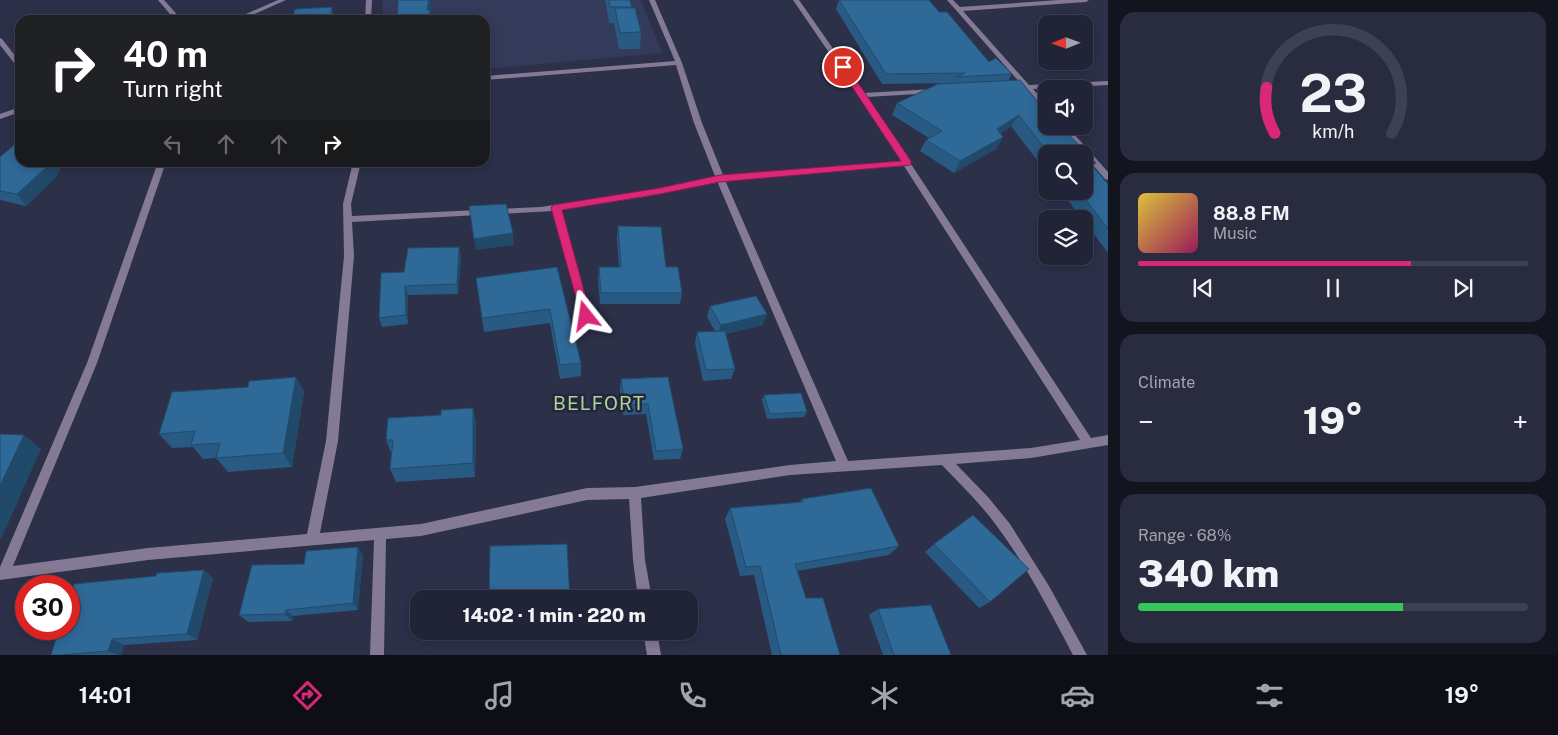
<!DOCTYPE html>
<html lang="en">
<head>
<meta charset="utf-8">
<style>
  body { margin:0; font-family:"Public Sans",sans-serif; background:#292c3f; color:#f1f3f6; height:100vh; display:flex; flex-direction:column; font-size:19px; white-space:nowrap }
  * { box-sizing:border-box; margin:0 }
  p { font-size:16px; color:#a2a4ad }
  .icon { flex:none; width:28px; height:28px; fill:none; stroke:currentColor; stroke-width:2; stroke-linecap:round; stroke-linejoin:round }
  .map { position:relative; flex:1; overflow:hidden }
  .details { display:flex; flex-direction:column; gap:12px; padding:12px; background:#12141e; width:450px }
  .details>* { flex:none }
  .banner { position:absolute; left:15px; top:15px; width:475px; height:152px; border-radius:15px; box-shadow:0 2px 12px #0003,0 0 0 1px #3e4152; background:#202124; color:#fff; overflow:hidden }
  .needle { width:32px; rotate:269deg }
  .tools { position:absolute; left:1038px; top:15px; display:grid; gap:10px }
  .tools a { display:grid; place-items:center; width:55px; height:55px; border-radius:10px; background:#212437; box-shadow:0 2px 12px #0003,0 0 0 1px #3e4152; font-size:25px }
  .speed { position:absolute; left:15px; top:575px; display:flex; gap:10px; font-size:25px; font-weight:700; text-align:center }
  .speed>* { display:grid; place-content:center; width:65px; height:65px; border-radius:50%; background:#212437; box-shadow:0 2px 12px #0003,0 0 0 1px #3e4152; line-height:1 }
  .speed .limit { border:8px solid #d22; background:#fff; color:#111 }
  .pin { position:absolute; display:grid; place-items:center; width:42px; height:42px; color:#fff; margin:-21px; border:2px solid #fff; border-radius:50%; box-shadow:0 1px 5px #0007 }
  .me { position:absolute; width:55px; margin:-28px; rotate:345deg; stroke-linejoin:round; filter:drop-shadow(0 0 4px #0008) }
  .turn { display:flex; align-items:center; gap:18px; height:105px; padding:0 25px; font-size:22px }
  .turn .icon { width:65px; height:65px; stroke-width:2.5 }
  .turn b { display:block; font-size:35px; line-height:42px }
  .lanes { display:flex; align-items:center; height:48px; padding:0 25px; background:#0003; justify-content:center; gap:25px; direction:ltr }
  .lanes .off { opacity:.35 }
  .big { font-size:38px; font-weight:800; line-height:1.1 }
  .details .widget { flex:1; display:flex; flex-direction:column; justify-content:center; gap:8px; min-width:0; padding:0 18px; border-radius:15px; background:#292c3f }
  .details .dial { align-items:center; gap:0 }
  .dial svg { height:130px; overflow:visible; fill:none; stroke:#3e4152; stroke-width:7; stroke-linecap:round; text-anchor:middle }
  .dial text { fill:#f1f3f6; stroke:none }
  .song { display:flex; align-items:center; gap:15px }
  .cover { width:60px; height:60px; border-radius:8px; background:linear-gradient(135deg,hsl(50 70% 55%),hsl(330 70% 35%)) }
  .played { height:5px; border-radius:2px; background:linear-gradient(90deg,#db2777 70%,#3e4152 70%) }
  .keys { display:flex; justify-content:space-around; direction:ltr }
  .heat { display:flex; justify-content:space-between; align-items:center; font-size:28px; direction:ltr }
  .charge { height:8px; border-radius:4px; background:linear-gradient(90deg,#34c759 68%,#3e4152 0) }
  .trip { position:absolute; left:410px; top:590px; width:288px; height:50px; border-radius:15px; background:#212437; box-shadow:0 2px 12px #0003,0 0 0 1px #3e4152; font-weight:800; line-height:50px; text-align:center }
  .tabs { display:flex; height:80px; justify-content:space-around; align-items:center; background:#0d0e16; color:#a2a4ad }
  .tabs .icon { width:35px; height:35px }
  .tabs .selected { color:#db2777 }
  .tabs b { font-size:22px; color:#f1f3f6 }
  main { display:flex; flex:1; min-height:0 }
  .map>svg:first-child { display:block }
  .built { fill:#343a59 }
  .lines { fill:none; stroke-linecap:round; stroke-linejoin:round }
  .street { fill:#857a95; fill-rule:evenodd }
  .wall { fill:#285a83 }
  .shaded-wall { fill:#214a6a }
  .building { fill:#2f6998; stroke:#214a6a }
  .route { fill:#db2777; stroke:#8e194d }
  .labels { text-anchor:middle; stroke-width:5; stroke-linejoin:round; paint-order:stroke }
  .neighbourhood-label { font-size:19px; letter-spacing:1px; fill:#b1d591; stroke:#22263e }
</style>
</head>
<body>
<main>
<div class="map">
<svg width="1108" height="655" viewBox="0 0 1108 655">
  <rect width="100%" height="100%" fill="#2c3049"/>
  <!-- built -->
  <polygon class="built" points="383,0 641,0 662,53 485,69 485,20 382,20"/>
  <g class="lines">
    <!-- street -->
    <g class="street">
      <polygon points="158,0 164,0 182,20 175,20"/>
      <polygon points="278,0 286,0 241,20 232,20"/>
      <polygon points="366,0 372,0 371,20 365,20"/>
      <path d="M649 0H655L682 63 702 123 723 175 901 161 858 95 793 0H799L864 93 934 89 938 91 934 93 867 97 1091 438 1108 435V445L1031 458 956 464 988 497 1010 524 1049 586 1087 655H1073C1050 611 1026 565 996 525 980 503 960 484 942 465L790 475 641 498 645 560 652 599H638L633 560 629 499 587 500 421 536 386 539 384 655H370L374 540 148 560 0 580V567L87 363 158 162H166L97 363 13 566 148 548 307 534 326 441 344 256 343 204 353 162H361L351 204 352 216 541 207 650 190 715 176 694 123 676 65 485 80V76L675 61ZM904 166 1080 440 1031 448 848 461 725 180ZM717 181 836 461 790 465 635 487 587 488 421 524 320 533 338 441 354 256 352 222 553 211 581 316 583 319H589L591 316 561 210 650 196Z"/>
      <polygon points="947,0 953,0 960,7 1059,0 1089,0 1086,2 963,11 1029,85 1108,81 1108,85 1033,89 1046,104 1046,110 1043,110 1026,90 1010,90 1010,86 1022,85"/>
      <polygon points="0,38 2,39 20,62 20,69 18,68 0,45"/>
      <polygon points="20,107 20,112 0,119 0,114"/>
      <polygon points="1059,126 1067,126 1108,172 1108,180 1105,179"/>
      <polygon points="643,631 657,631 661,655 647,655"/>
    </g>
  </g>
  <!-- wall -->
  <g class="wall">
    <polygon points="605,0 630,0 631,8 641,32 640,49 619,49 614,23 609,23"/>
    <polygon points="839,0 929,0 939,12 947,12 989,62 996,58 1012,74 1008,81 1020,80 1046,112 1046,126 1058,126 1061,129 1063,129 1096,163 1093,166 1108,184 1108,253 1084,221 1084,219 1082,219 1061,191 1084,191 1084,154 1046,154 1046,172 1011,126 1000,134 1003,137 996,149 954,173 920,151 926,140 929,138 892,115 897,103 938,84 953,83 882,84 836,9"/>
    <polygon points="0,157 57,176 26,206 0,200"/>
    <polygon points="618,226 666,267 682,293 680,304 600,304 598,279 599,267 619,267 617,238"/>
    <polygon points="459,247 461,257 458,294 408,295 408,324 382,327 379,318 404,272"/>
    <polygon points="557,267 581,363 581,376 560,379 550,323 484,332 476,278"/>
    <polygon points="710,306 763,325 726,334 735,369 731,379 703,381 695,343 697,332 715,331 707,317"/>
    <polygon points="296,377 304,392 292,467 228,472 216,458 203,459 193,447 172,448 159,434 248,387"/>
    <polygon points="668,377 683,449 680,459 654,460 646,414 623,415 620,390 621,379"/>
    <polygon points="764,395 807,412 804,417 767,419 762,400"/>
    <polygon points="473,408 476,423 475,477 396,482 390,469 391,453 386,440 441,415"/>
    <polygon points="802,499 899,546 889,555 797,571 806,598 840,655 772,655 754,575 740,576 725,519 730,508 800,502"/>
    <polygon points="934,544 990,602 979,608 925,552"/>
    <polygon points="363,555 358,610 293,616 292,621 248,622 239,615 304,564"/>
    <polygon points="156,576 213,578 197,640 124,645 121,655 51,655"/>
    <polygon points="878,609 951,655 883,655 869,615"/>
  </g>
  <!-- shaded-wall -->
  <g class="shaded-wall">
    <polygon points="429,0 431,0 432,6 431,16 431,20 429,20 427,10"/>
    <polygon points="332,7 335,18 334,20 330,20"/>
    <polygon points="1019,115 1011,126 990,141 997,129"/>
    <polygon points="1003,137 996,149 954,173 960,161"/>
    <polygon points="50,162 64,162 57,176 26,206 17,194"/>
    <polygon points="513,233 514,245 476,250 474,239"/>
    <polygon points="459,247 461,257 458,294 457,284"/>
    <polygon points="405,286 408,295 408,324 406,315"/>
    <polygon points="767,314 763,325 717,336 721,325"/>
    <polygon points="296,377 304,392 292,467 283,453"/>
    <polygon points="473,408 476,423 475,477 473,463"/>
    <polygon points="24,435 41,449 1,539 0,539 0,486"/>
    <polygon points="358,547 363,555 358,610 353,603"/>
    <polygon points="204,570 213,578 197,640 187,634"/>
    <polygon points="286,610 293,616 292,621 285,614"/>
    <polygon points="112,639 124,645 121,655 118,655 108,651"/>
  </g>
  <!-- building -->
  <g class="building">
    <polygon points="398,0 429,0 427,10 430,10 429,20 397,20"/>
    <polygon points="609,0 630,0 632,7 610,7"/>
    <polygon points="839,0 929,0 939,12 947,12 989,62 996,58 1012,74 956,77 965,73 886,74"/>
    <polygon points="332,7 330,20 292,20 295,9"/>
    <polygon points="615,8 635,8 641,32 620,33"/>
    <polygon points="1020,80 1046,112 1046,126 1058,126 1061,129 1063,129 1096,163 1090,163 1108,184 1108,229 1079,191 1084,191 1084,154 1049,154 1019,115 997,129 1003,137 960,161 926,140 942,131 897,103 938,84"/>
    <polygon points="20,140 20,162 50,162 49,165 17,194 0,191 0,157"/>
    <polygon points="506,204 513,233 474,239 469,206"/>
    <polygon points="618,226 661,227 666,267 678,267 682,293 601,293 599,267 621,267"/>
    <polygon points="459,247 457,284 405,286 406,315 379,318 381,273 404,272 408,248"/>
    <polygon points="557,267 581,363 560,365 550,309 482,318 476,278"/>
    <polygon points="756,296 767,314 721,325 710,306"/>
    <polygon points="725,331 735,369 706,370 697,332"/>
    <polygon points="296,377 283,453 216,458 220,443 191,445 195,431 159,434 172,392 248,387 249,381"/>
    <polygon points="668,377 683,449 656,451 648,404 625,405 621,379"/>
    <polygon points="801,393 807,412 770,414 764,395"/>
    <polygon points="473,408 473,463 390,469 393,440 386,440 388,418 441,415 441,410"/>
    <polygon points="0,434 24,435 0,486"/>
    <polygon points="871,488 899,546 795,564 806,598 823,598 840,655 781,655 760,566 746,567 730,508 803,502 802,499"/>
    <polygon points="973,515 1029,569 990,602 934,544"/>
    <polygon points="567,544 570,599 489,599 490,546"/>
    <polygon points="358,547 353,603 286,610 285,614 239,615 252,565 304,564 306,551"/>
    <polygon points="204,570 187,634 112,639 108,651 61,655 51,655 59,629 69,629 69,601 74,584 156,576 157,573"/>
    <polygon points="931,605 951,655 894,655 878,609"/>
  </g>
  <!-- route -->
  <polygon class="route" points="843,64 846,65 911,161 911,165 720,182 660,194 562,210 591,316 586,320 582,319 551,208 553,205 660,188 720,175 901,161 839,67"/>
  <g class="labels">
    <!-- neighbourhood labels -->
    <g class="neighbourhood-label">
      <text x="599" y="410">BELFORT</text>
    </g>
  </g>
</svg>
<div class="tools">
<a><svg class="needle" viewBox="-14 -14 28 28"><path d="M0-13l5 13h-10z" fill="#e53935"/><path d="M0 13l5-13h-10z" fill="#a2a4ad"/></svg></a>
<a><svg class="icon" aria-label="sound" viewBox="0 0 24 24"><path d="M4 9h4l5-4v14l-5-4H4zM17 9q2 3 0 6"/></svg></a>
<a><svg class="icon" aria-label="search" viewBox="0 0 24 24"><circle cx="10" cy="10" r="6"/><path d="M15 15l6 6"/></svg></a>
<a><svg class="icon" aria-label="layers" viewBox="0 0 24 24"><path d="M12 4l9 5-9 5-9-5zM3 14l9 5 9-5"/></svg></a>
</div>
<div class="speed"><div class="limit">30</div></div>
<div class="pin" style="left:843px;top:67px;background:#d93025"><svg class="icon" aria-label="arrive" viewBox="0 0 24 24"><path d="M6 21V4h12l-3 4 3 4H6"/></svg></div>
<svg class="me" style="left:586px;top:316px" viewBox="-20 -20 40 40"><path d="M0-17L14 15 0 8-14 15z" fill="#db2777" stroke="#fff" stroke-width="4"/></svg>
<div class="trip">14:02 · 1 min · 220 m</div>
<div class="banner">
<div class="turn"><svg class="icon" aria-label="right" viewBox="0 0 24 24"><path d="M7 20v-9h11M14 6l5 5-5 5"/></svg><div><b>40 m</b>Turn right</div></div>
<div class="lanes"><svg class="icon off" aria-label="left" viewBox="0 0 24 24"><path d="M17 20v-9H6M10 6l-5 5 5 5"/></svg><svg class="icon off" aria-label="ahead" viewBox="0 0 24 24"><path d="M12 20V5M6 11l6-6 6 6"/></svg><svg class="icon off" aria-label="ahead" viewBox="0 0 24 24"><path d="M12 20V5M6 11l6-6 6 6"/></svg><svg class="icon" aria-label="right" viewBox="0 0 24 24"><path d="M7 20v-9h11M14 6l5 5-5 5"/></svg></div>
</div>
</div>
<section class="details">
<div class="widget dial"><svg viewBox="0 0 100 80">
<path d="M14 69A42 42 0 1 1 86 69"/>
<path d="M14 69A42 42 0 0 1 9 41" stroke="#db2777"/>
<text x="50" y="56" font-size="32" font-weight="700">23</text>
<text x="50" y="72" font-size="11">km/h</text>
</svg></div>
<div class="widget">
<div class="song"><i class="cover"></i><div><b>88.8 FM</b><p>Music</p></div></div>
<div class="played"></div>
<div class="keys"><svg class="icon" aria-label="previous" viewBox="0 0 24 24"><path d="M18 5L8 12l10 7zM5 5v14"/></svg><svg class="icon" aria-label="pause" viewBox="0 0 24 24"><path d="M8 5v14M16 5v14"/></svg><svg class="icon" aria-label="next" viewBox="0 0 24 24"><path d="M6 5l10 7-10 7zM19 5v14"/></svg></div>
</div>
<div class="widget"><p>Climate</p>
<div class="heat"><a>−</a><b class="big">19°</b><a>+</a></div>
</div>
<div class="widget"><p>Range · 68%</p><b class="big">340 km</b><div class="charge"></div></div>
</section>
</main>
<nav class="tabs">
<b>14:01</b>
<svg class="icon selected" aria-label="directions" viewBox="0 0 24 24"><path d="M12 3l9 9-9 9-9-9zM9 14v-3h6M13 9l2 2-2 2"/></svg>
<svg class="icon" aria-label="music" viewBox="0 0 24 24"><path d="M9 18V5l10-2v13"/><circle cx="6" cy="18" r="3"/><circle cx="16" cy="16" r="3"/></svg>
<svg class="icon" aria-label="phone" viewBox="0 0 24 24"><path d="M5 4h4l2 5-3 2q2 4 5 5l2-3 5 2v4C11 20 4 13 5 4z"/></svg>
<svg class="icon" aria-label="climate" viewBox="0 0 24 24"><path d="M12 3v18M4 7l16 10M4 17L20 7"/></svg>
<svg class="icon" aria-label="car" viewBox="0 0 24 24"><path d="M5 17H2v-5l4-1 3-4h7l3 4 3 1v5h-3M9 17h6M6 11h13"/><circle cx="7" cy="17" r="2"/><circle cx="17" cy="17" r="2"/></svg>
<svg class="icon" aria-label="filters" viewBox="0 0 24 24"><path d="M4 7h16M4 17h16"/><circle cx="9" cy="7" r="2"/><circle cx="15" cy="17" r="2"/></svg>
<b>19°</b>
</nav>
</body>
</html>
